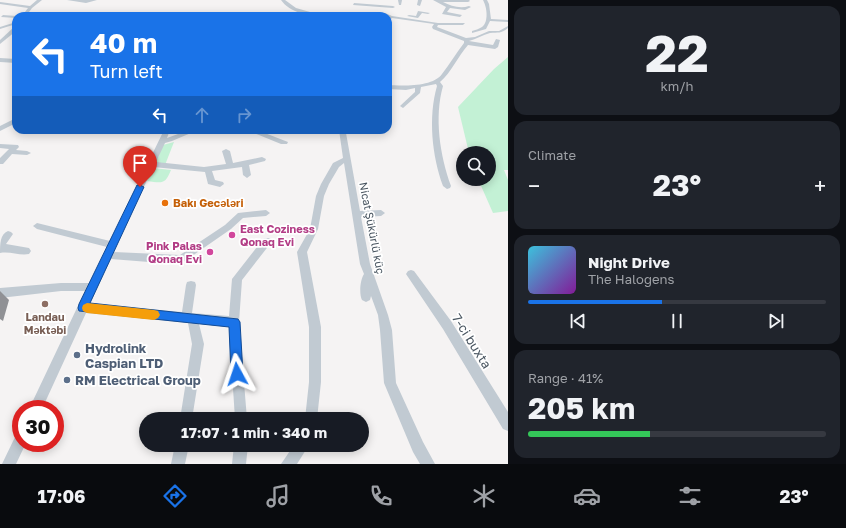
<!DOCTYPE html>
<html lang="en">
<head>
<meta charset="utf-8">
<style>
  body { margin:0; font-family:"Golos Text",sans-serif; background:#20242c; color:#f1f3f6; height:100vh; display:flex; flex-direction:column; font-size:15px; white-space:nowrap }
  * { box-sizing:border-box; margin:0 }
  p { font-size:13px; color:#9ea1a6 }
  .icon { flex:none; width:22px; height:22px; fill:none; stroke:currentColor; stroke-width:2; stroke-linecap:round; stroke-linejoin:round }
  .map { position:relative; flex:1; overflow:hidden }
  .sheet { display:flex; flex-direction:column; gap:6px; padding:6px; background:#0d0f14; width:338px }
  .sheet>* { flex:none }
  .hud { position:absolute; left:12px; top:12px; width:380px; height:122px; border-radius:12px; box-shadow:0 2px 10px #0003; background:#1a73e8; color:#fff; overflow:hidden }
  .fabs { position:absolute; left:456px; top:146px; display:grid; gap:8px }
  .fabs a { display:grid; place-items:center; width:40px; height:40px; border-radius:50%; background:#171b24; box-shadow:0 2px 10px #0003; font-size:20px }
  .speed { position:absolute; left:12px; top:400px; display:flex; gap:8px; font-size:20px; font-weight:700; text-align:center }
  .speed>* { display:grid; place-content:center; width:52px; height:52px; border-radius:50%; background:#171b24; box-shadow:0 2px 10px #0003; line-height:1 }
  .speed .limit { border:6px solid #d22; background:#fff; color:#111 }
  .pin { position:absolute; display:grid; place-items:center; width:34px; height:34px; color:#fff; margin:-41px -17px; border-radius:50% 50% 50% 0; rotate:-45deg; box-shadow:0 0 4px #0007 }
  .pin .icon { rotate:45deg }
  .me { position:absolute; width:44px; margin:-22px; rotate:355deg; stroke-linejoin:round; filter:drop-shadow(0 0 3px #0008) }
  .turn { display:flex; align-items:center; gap:14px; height:84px; padding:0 12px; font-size:18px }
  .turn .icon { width:52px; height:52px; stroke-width:2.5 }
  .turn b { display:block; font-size:28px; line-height:34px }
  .lanes { display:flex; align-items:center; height:38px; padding:0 12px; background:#0003; justify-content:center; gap:20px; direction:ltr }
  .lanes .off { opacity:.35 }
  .big { font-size:30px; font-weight:700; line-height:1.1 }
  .sheet .card { flex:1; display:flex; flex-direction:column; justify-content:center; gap:6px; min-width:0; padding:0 14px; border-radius:12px; background:#20242c }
  .sheet .dial { align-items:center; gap:0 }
  .dial b { font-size:52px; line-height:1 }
  .song { display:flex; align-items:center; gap:12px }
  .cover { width:48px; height:48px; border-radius:6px; background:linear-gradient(135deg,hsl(190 70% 55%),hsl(290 70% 35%)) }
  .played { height:4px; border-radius:2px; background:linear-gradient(90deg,#1a73e8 45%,#363941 45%) }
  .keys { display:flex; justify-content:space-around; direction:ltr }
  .heat { display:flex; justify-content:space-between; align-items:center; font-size:22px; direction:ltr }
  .charge { height:6px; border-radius:3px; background:linear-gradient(90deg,#34c759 41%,#363941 0) }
  .trip { position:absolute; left:139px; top:412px; width:230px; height:40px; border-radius:20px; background:#171b24; box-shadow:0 2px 10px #0003; font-weight:700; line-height:40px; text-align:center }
  .dock { display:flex; height:64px; justify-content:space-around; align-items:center; background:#090b0e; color:#9ea1a6 }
  .dock .icon { width:28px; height:28px }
  .dock .current { color:#1a73e8 }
  .dock b { font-size:18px; color:#f1f3f6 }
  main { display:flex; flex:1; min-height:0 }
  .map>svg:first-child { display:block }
  .green { fill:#c3f1d5 }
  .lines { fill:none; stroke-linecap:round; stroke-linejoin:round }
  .minor { fill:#c1cad2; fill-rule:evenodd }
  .shaded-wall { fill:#909195 }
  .route { fill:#1a73e8; stroke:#114b97 }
  .slow { fill:#f59e0b }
  .food-dot { fill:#e8710a; stroke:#fff; stroke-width:1.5 }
  .hotel-dot { fill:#d1479c; stroke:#fff; stroke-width:1.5 }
  .education-dot { fill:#8d6e63; stroke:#fff; stroke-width:1.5 }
  .service-dot { fill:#5c6f8a; stroke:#fff; stroke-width:1.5 }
  .labels { text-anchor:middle; stroke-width:3.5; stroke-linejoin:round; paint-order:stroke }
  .food-label { font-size:11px; font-weight:bold; fill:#c56008; stroke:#fff; text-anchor:start }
  .street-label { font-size:11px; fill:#4a5661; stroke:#fff }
  .hotel-label { font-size:11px; font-weight:bold; fill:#b23c85; stroke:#fff; text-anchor:start }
  .education-label { font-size:11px; font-weight:bold; fill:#785e54; stroke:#fff }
  .near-street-label { font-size:13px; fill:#4a5661; stroke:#fff }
  .near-service-label { font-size:13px; font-weight:bold; fill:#4e5e75; stroke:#fff; text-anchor:start }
</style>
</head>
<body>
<main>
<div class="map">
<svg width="508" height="464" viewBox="0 0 508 464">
  <rect width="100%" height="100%" fill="#f5f3f3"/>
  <!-- green -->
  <g class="green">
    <polygon points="508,57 508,170 504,170 508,180 508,211 493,213 478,179 489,179 489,153 469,153 458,107 494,69"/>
    <polygon points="174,142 165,165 155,164 163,145"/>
    <path d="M153 168 171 170C165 185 162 183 147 181Z"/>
  </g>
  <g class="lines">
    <!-- minor -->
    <g class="minor">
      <polygon points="37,0 42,0 32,8 26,16 22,16 28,8 0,4 0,2 30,6"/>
      <polygon points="67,0 97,0 86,3"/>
      <path d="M281 0H285L296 8 324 16C309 16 290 13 281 0Z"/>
      <polygon points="398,0 402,0 401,5 399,5"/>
      <polygon points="418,0 422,0 420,6 417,5"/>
      <path d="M433 0H469L470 1 468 2H443C451 6 460 9 469 6L471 7 465 10 450 8 447 12 462 15 460 17 442 14 446 7Z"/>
      <path d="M483 0H487L489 4 491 19 508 20V22L490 21 486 29 472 33V31C475 30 479 29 482 27 489 22 487 7 483 0Z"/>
      <polygon points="354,3 393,6 395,7 393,8 353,5"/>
      <polygon points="418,11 430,13 428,14 422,13 418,18 407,16 409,15 416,16"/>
      <path d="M385 13 392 16 438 23H465L463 25H438L437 27 466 38 475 37 489 31H499L508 26V28C500 34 499 32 490 33 483 35 476 39 469 41L493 45 496 39 500 40 498 47 495 49 468 45C458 56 451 73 440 82L443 86C434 117 440 156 451 186L450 188 447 189 443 186C432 156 428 117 437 86L436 84 421 87 420 93 403 108 400 106 415 92V88L406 90 388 89V85C403 86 433 87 442 74 450 64 456 53 464 43V41L433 29 432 27 434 24 392 18 388 22V16L384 15H334L336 14Z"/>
      <polygon points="3,15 16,16 17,16 16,16 16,18 1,17"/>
      <polygon points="16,22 16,24 0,29 0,27"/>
      <polygon points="14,27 16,27 16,31 0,44 0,40"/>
      <polygon points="0,58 16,59 16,63 0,62"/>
      <polygon points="16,118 16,123 0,131 0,126"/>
      <polygon points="164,130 170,130 167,138 189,130 198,130 172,141 165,143 156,162 204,167 226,164 222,151 226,149 230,151 233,163 262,157 266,159 265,161 249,165 251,175 247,178 243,175 242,167 212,171 215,180 223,182 224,184 220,187 208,184 205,172 153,167 114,252 180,255 225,225 238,213 266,210 270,213 266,216 243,218 231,229 182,263 174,264 111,259 90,304 182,312 186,285 187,282 191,281 195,282 196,285 192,313 229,316 232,279 264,238 270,238 272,241 270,244 242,280 239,322 247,419 235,419 229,327 199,324 204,344 192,419 180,419 192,344 188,323 86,313 42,409 29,409 85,291 61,291 0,298 0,288 61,283 90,283 107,247 37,229 33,226 37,223 110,241"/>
      <polygon points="247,130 257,130 288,142 287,144 281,144"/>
      <path d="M339 130H358L357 131 346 133 360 211 381 210 385 213 381 216 361 217 370 264 388 315 392 330 396 383 423 442 435 464H420L413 452 384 383 380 330 378 315 371 296 370 300 366 302 362 300C359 294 360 280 364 274L360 264 344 163 339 167 329 184 324 196 318 229 307 252 321 327V382L317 419H305L309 382V327L297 252 310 229 316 196 321 184 333 163 343 158Z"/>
      <polygon points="366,130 374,130 374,131 371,133"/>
      <polygon points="0,144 18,145 19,147 16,150 27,151 31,153 27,155 12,154 3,164 0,164 0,158 9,149 0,148"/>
      <path d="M8 231 11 232 13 234 6 244 29 248 31 251 29 254C20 256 10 251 0 253 0 244 0 234 8 231Z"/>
      <polygon points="411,270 414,271 451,321 508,412 508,431 503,429 443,329 408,277 406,274 408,271"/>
      <polygon points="21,433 21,443 26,443 16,464 2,464 16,435"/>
      <polygon points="175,445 189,445 185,464 171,464"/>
      <polygon points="234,445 248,445 246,464 232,464"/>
      <polygon points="294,445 309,445 297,464 281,464"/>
    </g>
  </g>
  <!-- shaded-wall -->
  <polygon class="shaded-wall" points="0,291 9,300 3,321 0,319"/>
  <!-- route -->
  <polygon class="route" points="137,185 140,185 144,187 90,303 238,319 240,322 243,374 242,379 237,380 233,379 231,374 229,327 79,311 78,308 79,304"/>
  <!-- slow -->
  <polygon class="slow" points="87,303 154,310 158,311 160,315 158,318 154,320 87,313 83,311 82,308 83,305"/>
  <!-- markers -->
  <circle class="food-dot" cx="165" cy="203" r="4"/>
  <g class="hotel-dot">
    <circle cx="232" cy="235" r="4"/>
    <circle cx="210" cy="252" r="4"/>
  </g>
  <circle class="education-dot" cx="45" cy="304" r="4"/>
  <g class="service-dot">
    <circle cx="77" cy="355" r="4"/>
    <circle cx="67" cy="380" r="4"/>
  </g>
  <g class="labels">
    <!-- food labels -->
    <g class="food-label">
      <text x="173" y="207">Bakı Gecələri</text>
    </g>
    <!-- street labels -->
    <g class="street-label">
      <text transform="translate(372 228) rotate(79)" y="4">Nicat Şükürlü küç</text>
    </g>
    <!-- hotel labels -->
    <g class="hotel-label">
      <text x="240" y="233">East Coziness<tspan x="240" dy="13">Qonaq Evi</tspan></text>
      <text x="202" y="250" text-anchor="end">Pink Palas<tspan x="202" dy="13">Qonaq Evi</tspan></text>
    </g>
    <!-- education labels -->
    <g class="education-label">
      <text x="45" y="321">Landau<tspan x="45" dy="13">Məktəbi</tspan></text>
    </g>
    <!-- near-street labels -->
    <g class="near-street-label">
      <text transform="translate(472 341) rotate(58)" y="5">7-ci buxta</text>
    </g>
    <!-- near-service labels -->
    <g class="near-service-label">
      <text x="85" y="353">Hydrolink<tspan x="85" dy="15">Caspian LTD</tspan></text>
      <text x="75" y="385">RM Electrical Group</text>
    </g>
  </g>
</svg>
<div class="fabs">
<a><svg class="icon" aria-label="search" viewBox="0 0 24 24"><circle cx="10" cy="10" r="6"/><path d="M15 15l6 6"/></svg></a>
</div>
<div class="speed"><div class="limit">30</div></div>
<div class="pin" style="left:140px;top:187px;background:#d93025"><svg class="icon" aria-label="arrive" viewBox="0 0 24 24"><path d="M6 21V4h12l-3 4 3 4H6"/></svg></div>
<svg class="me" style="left:237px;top:374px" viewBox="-20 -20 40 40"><path d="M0-17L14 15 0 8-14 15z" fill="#1a73e8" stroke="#fff" stroke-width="4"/></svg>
<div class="trip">17:07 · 1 min · 340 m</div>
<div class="hud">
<div class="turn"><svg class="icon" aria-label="left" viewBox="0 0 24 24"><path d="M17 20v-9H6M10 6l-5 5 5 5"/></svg><div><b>40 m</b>Turn left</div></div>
<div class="lanes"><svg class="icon" aria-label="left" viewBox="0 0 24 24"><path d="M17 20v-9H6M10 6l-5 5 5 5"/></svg><svg class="icon off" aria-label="ahead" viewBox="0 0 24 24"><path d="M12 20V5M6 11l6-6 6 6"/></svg><svg class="icon off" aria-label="right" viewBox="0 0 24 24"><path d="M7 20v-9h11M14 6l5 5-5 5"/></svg></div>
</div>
</div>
<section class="sheet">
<div class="card dial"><b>22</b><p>km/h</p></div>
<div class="card"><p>Climate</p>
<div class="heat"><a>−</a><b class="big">23°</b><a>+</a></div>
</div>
<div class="card">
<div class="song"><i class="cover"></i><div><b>Night Drive</b><p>The Halogens</p></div></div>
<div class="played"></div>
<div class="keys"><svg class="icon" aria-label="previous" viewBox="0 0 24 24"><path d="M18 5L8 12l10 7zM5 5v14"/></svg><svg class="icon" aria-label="pause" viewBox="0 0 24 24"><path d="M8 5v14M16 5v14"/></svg><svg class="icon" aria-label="next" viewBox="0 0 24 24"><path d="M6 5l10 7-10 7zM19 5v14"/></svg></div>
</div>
<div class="card"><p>Range · 41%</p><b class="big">205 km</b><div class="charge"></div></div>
</section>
</main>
<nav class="dock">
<b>17:06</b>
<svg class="icon current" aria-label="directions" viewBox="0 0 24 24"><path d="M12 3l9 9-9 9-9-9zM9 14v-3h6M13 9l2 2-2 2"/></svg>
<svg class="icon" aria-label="music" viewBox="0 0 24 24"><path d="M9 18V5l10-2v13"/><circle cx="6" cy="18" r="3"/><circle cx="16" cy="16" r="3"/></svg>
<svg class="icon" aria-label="phone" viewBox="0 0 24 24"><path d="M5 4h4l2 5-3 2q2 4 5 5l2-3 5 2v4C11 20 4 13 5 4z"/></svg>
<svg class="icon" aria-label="climate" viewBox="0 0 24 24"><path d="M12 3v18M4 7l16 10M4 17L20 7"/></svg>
<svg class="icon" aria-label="car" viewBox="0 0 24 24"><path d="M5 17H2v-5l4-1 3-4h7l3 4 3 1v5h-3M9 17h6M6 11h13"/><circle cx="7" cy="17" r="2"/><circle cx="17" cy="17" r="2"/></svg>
<svg class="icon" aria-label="filters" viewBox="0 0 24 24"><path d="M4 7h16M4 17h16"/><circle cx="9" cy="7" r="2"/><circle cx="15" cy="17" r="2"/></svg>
<b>23°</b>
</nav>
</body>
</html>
